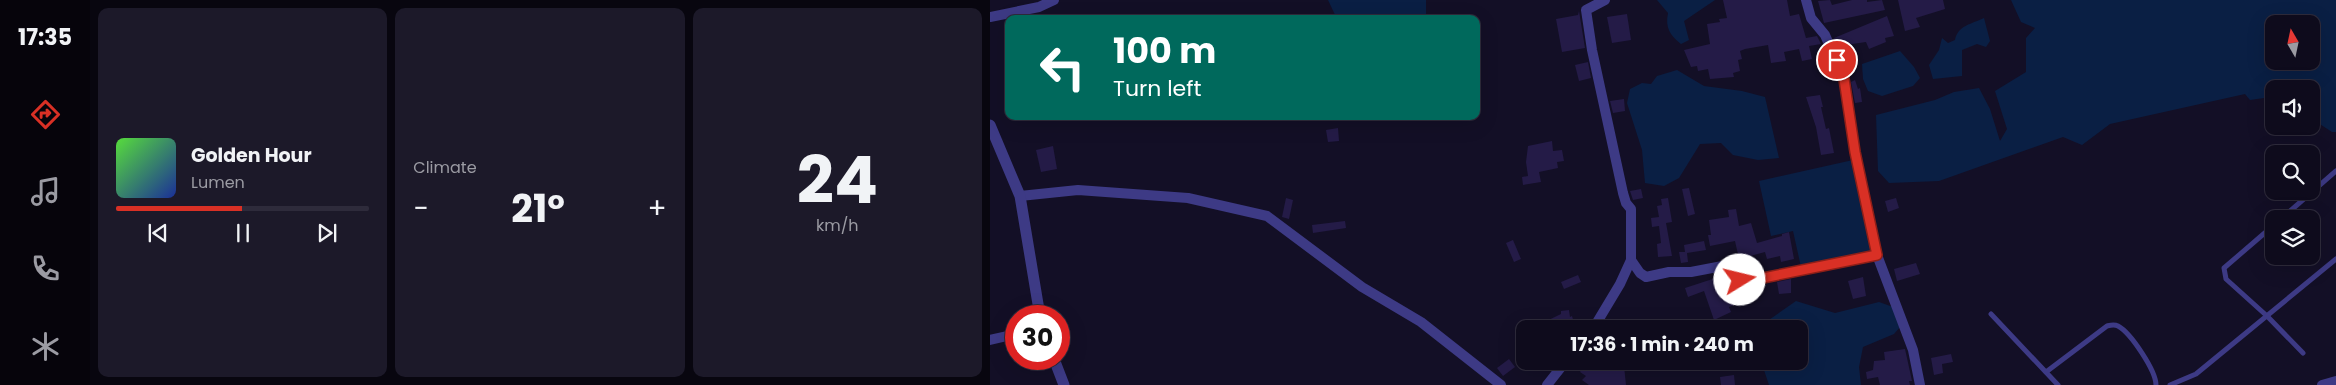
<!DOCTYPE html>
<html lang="en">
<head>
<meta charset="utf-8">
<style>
  body { margin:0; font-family:Poppins,sans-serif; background:#1c1929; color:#f1f3f6; height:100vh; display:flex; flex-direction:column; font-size:19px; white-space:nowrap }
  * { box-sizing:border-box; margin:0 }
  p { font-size:16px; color:#9b9ba3 }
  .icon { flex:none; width:28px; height:28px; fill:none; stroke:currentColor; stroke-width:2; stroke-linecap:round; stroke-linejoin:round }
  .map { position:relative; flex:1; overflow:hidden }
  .drawer { display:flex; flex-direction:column; gap:8px; padding:8px; background:#08060f; width:900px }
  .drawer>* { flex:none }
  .banner { position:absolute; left:15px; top:15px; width:475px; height:105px; border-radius:10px; box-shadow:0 5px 20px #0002,0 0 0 1px #2e2b3b; background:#00695c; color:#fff; overflow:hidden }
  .needle { width:32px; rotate:351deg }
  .buttons { position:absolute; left:1275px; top:15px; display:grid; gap:10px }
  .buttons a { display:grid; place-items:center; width:55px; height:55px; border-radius:10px; background:#0e0b1c; box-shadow:0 5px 20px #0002,0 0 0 1px #2e2b3b; font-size:25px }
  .speed { position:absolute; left:15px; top:305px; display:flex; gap:10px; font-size:25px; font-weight:700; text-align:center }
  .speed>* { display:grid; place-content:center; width:65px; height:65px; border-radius:50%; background:#0e0b1c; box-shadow:0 5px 20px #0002,0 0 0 1px #2e2b3b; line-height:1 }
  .speed .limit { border:8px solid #d22; background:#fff; color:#111 }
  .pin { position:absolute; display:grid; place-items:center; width:42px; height:42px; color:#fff; margin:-21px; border:2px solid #fff; border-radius:50%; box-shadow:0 1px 5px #0007 }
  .me { position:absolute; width:55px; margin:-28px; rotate:81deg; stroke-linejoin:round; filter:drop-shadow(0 0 4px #0008) }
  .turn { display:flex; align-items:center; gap:18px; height:105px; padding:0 25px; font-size:22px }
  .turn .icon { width:65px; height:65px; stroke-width:2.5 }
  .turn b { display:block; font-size:35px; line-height:42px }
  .big { font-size:38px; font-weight:700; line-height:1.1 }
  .drawer .widget { flex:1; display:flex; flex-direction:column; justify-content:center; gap:8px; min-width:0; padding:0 18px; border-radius:10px; background:#1c1929 }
  .drawer .dial { align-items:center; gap:0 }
  .dial b { font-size:65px; line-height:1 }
  .song { display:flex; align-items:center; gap:15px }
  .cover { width:60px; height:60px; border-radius:8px; background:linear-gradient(135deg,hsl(110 70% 55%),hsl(230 70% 35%)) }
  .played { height:5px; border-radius:2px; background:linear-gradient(90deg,#d93025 50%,#2e2b3b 50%) }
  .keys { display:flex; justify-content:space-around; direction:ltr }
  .heat { display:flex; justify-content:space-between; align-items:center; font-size:28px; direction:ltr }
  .drawer .tiles { flex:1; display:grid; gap:8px; grid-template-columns:repeat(3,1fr) }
  .trip { position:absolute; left:526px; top:320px; width:292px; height:50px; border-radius:10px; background:#0e0b1c; box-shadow:0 5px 20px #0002,0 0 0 1px #2e2b3b; font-weight:700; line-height:50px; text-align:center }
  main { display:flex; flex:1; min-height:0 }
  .tabs { display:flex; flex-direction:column; width:90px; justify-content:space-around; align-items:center; background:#06040b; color:#9b9ba3 }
  .tabs .icon { width:35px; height:35px }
  .tabs .current { color:#d93025 }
  .tabs b { font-size:22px; color:#f1f3f6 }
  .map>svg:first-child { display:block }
  .water { fill:#0a1f44; fill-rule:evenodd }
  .building { fill:#241b47 }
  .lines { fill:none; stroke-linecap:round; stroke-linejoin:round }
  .service { stroke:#3d3a85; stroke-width:5 }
  .minor { stroke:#3d3a85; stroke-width:10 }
  .tertiary { stroke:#3d3a85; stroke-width:11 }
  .route-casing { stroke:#8d1f18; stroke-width:12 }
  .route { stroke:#d93025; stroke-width:9 }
</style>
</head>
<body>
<main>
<nav class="tabs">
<b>17:35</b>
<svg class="icon current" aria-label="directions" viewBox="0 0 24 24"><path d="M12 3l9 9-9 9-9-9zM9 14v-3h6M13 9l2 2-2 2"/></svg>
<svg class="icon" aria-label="music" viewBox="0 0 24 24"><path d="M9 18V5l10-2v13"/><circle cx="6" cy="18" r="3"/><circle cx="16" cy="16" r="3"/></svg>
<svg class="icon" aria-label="phone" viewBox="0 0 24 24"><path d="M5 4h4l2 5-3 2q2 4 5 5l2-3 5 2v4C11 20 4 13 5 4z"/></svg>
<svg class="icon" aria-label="climate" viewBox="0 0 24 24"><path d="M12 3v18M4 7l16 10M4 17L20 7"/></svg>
</nav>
<section class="drawer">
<div class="tiles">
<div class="widget">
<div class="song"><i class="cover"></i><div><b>Golden Hour</b><p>Lumen</p></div></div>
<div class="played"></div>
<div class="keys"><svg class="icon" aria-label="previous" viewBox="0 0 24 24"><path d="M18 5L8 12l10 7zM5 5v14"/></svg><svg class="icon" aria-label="pause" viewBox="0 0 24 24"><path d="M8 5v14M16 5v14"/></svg><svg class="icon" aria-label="next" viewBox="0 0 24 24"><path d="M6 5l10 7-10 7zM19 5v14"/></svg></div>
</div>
<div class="widget"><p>Climate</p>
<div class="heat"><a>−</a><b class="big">21°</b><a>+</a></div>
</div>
<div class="widget dial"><b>24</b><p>km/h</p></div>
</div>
</section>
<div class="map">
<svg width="1346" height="385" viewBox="0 0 1346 385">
  <rect width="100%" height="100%" fill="#130f26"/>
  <!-- water -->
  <g class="water">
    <polygon points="338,0 436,0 436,19 347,19"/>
    <path d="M667 0H725L694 21 699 40 691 44C680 35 675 28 678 13Z"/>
    <path d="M1021 0H1346V132H1342L1322 119 1321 89H1284V92L1274 98 1260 100 1255 94 1120 124 1092 145 1073 137 949 181 899 183 888 171 886 115 945 100 964 92 989 88 1000 109 1010 141 1017 129 1005 91 1036 72V38L1045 28 1031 22ZM1284 24H1321V61H1284Z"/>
    <path d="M994 18 1000 41 996 47 987 44 972 50V76L943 79 939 65 949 50 952 38 958 43 965 40C968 25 982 24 994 18Z"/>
    <polygon points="910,51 924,67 930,78 923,86 892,96 878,91 873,79 872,64"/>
    <polygon points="687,70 714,86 752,91 775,97 789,158 768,160 743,155 731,143 710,144 689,178 674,186 655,183 652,150 637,103 640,89 652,83 661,84 667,76"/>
    <polygon points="863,160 883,251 811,267 803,231 781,236 769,181"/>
    <polygon points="806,301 845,313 889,302 903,307 911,326 904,334 873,347 869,367 871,385 779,385 771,361 810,361 810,329 772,329 773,324"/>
  </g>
  <!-- building -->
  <g class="building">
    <polygon points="733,0 797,0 800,16 809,14 816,38 827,36 831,44 819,46 822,59 812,61 809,49 794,52 796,61 781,63 778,45 755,49 750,51 752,59 748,60 750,71 743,73 744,77 720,79 718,69 708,71 707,66 701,67 694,50 720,44 717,24 730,22 729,19 737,18"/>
    <polygon points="840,0 842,5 862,0 877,0 877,2 892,0 895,10 834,23 828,1"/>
    <polygon points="908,0 953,0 955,9 926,18 930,27 915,31"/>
    <polygon points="589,11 595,48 572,52 566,19 588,15"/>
    <polygon points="637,14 641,40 622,43 617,17"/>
    <polygon points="897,16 904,36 895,38 896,42 879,49 876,42 855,45 857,52 851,54 844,38"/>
    <polygon points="598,62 601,78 589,81 585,65"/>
    <polygon points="865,80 868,89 870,88 872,102 865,103 861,82"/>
    <polygon points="830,95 833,107 831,107 836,129 839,128 844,153 831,155 826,127 816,97"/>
    <polygon points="634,99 635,111 623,113 620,101"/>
    <polygon points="348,128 349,141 338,142 336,130"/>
    <polygon points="562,141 563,151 572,150 574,161 567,162 568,168 549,172 551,182 533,185 532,177 538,176 536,162 538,146"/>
    <polygon points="63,146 67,169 51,172 46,150"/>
    <polygon points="699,188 705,214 698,216 692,189"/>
    <polygon points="651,189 653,198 643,200 640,191"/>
    <polygon points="296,198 303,200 299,219 292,217"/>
    <polygon points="678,198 682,222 676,223 682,256 668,257 667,244 671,243 669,226 662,227 661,218 669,217 667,206 672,205 671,199"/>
    <polygon points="906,198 909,208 898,212 895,201"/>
    <polygon points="746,209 749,226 761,223 767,243 792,236 792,234 799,232 804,259 791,262 790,256 777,259 775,252 749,259 745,241 720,246 718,235 721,235 719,220 739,217 738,210"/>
    <polygon points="355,221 356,228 323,233 322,225"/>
    <polygon points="523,240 531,259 524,262 516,243"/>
    <polygon points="714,241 716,250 697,253 698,262 691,263 689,252 695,252 694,245"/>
    <polygon points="926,263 930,274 907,281 904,269"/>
    <polygon points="741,273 749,290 755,289 757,298 743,302 744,305 739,307 741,312 724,320 714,291 698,297 695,288"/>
    <polygon points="588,275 591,282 574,289 571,282"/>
    <polygon points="873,277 876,296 863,299 858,281"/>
    <polygon points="801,279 801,293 789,294 787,282"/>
    <polygon points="579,310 580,317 582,316 584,323 573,327 572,323 558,329 540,329 571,314 571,311"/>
    <polygon points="915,349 922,381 919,381 920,385 890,385 888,377 877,379 876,372 883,370 884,361 895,360 894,352"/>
    <polygon points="961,354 963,362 952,364 953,373 944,375 941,358"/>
    <polygon points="519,359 525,367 513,376 507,368"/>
    <polygon points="597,361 606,363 620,361 621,368 634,366 636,385 599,385 592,380 596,376 590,372"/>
    <polygon points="744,375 745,385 731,385 730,377"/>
  </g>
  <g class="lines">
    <!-- service -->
    <g class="service">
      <polyline points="1291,219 1346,171"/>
      <polyline points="1284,225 1234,268 1236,279 1277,316 1313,353"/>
      <polyline points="1001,314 1068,385"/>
      <path d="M1056 372 1117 326C1121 325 1124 324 1128 326 1141 333 1166 371 1166 385"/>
      <polyline points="1180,385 1206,374 1346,259"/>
    </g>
    <!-- minor -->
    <g class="minor">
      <polyline points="816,0 821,18 835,35 854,79 865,152 887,255 923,350 930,385"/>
      <polyline points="0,17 49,7 64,0"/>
      <polyline points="30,196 88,190 198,198 277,216 372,287 431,322 511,385"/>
      <polyline points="641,260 650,273 656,277 679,272 701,272 743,264 746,266 750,280 753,282 887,255"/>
      <polyline points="603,329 630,284 641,260 641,209 636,203 633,193 602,50 596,10 615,0"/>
      <polyline points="0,340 26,334"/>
      <polyline points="557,385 576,361"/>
      <polyline points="1332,385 1346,381"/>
    </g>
    <!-- tertiary -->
    <g class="tertiary">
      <polyline points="0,125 30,196 50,316"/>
      <polyline points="64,359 74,385"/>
    </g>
  </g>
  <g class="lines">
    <defs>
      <polyline id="route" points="750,280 753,282 887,255 865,152 854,79 847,60"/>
    </defs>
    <!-- route casing -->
    <use href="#route" class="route-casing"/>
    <!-- route -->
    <use href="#route" class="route"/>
  </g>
</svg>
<div class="buttons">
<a><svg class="needle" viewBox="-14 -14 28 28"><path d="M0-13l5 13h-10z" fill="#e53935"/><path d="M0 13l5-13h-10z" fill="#9b9ba3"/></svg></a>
<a><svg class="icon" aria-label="sound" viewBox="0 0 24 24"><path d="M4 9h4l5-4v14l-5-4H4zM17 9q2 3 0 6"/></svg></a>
<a><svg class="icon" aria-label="search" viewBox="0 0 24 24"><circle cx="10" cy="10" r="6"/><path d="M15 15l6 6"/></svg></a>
<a><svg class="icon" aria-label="layers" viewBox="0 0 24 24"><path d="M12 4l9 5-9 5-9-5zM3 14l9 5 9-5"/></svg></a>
</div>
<div class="speed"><div class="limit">30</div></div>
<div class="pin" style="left:847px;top:60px;background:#d93025"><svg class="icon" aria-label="arrive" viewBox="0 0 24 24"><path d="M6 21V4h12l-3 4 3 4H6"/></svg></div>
<svg class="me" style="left:750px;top:280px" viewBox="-20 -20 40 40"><circle r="19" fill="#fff"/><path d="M0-13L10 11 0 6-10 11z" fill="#d93025"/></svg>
<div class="trip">17:36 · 1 min · 240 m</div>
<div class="banner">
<div class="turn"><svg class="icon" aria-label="left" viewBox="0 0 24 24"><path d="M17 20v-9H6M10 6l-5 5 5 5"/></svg><div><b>100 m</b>Turn left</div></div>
</div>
</div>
</main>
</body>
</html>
